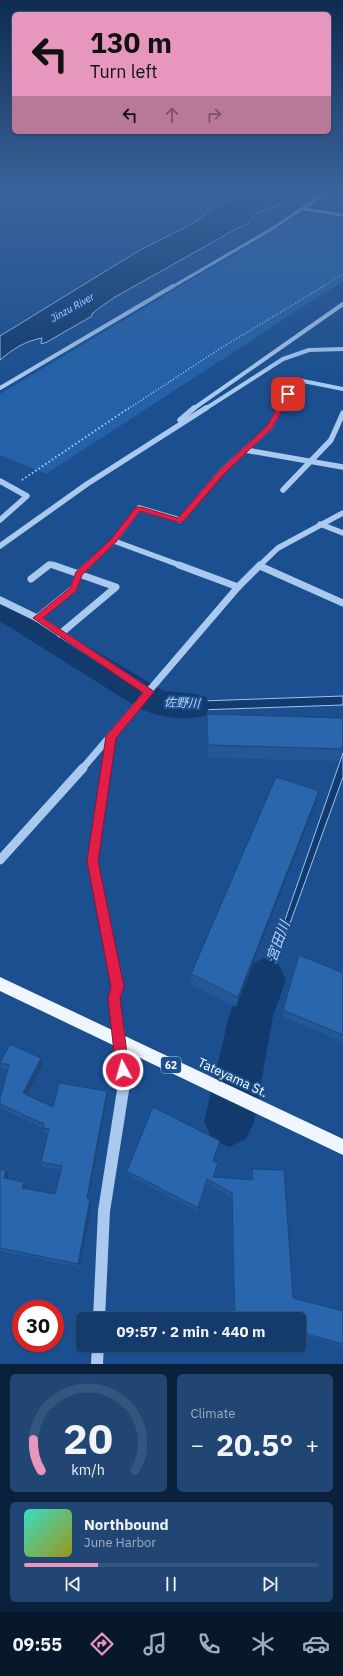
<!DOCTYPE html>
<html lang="en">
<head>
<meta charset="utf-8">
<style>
  body { margin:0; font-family:"IBM Plex Sans","Noto Sans JP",sans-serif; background:#214673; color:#f1f3f6; height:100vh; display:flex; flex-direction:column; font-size:15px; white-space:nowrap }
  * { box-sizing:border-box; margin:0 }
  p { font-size:13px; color:#9dadc1 }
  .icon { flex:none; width:22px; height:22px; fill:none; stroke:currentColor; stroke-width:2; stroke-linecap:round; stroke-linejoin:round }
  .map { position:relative; height:1364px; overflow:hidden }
  .details { display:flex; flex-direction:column; gap:10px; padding:10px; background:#0b203b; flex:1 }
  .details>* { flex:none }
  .top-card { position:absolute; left:12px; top:12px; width:319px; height:122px; border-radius:6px; box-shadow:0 1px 3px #0004,0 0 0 1px #33557e; background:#e797bd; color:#111; overflow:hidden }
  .speed { position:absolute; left:12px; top:1300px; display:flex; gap:8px; font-size:20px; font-weight:700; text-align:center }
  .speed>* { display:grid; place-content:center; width:52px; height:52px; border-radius:50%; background:#143b6b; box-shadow:0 1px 3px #0004,0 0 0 1px #33557e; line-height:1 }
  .speed .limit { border:6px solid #d22; background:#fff; color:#111 }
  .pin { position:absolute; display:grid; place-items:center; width:34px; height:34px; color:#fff; margin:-17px; border-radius:8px; box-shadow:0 2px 6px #0006 }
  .me { position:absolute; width:44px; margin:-22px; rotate:354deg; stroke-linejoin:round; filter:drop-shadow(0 0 3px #0008) }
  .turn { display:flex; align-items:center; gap:14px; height:84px; padding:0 12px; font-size:18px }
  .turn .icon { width:52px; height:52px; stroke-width:2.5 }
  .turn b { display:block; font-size:28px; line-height:34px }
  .lanes { display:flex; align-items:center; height:38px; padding:0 12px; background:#0003; justify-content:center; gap:20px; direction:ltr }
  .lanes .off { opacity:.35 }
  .big { font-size:30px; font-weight:700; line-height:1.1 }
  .details .tile { flex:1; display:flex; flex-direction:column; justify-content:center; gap:6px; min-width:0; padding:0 14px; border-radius:6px; background:#214673 }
  .details .dial { align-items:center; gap:0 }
  .dial svg { height:104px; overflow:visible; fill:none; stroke:#33557e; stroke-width:7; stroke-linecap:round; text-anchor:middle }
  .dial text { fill:#f1f3f6; stroke:none }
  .song { display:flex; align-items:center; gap:12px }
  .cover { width:48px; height:48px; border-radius:6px; background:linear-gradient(135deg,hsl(170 70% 55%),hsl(60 70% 35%)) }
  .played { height:4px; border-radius:2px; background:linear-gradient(90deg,#e797bd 25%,#33557e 25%) }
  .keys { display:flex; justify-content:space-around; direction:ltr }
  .heat { display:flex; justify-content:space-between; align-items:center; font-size:22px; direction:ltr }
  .details .tiles { flex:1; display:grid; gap:10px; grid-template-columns:1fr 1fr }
  .tile:last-child { grid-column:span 2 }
  .trip { position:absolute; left:76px; top:1312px; width:230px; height:40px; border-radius:6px; background:#143b6b; box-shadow:0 1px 3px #0004,0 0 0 1px #33557e; font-weight:700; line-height:40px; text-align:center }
  .tab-bar { display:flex; height:64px; justify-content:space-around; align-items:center; background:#08182b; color:#9dadc1 }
  .tab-bar .icon { width:28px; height:28px }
  .tab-bar .active { color:#e797bd }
  .tab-bar b { font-size:18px; color:#f1f3f6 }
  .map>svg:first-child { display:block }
  .green { fill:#2461a8 }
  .water { fill:#123a6d; stroke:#9cc4f0 }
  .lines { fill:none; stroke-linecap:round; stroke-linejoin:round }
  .river { fill:#123a6d; fill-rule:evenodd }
  .path-far2 { stroke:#a9c9ee; stroke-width:1; stroke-dasharray:1 1.5; stroke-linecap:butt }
  .path-far1 { stroke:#a9c9ee; stroke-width:1.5; stroke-dasharray:1 2; stroke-linecap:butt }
  .path { stroke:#a9c9ee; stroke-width:2; stroke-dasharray:1.5 2.5; stroke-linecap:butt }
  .minor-far5 { stroke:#a9c9ee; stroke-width:3 }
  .minor-far4 { stroke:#a9c9ee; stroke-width:4 }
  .minor-far3 { stroke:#a9c9ee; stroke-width:5.5 }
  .minor-far2 { stroke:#a9c9ee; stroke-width:7 }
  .minor-far1 { stroke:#a9c9ee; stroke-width:9 }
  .minor { stroke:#a9c9ee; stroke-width:12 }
  .major { fill:#f0f6ff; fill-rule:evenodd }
  .wall { fill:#245895 }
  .shaded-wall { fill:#1d4779 }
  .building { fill:#2a66ad; stroke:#1d4779 }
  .route { fill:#e11d48; stroke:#92132f }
  .labels { text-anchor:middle; stroke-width:4; stroke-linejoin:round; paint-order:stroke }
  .far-water-label { font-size:10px; font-style:italic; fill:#b5d3f5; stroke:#1b4f8f }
  .shield { fill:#1b4f8f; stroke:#bbcadd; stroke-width:1 }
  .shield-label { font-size:10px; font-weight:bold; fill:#fff }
  .water-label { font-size:12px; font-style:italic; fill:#b5d3f5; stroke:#1b4f8f }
  .near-street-label { font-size:13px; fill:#fff; stroke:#1b4f8f }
  .near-water-label { font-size:14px; font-style:italic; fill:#b5d3f5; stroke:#1b4f8f }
</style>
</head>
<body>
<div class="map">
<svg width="343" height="1364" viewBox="0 0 343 1364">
  <rect width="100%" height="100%" fill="#1b4f8f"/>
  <!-- green -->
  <g class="green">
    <polygon points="333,191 343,191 343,214 326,209 320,204 320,200"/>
    <polygon points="305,212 343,219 343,281 46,474 0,455 0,394"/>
  </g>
  <!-- water -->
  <g class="water">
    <polygon points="0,191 20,191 10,202 0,206"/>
    <path d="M246 191H298L283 199 277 206 257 213 247 224 236 229 115 297C107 303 99 307 92 314V316L47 342 41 344 42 338C25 341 13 349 0 360V336L140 250 186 227 201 218 207 211Z"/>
    <polygon points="36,620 74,645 70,652 25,624"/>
    <polygon points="88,653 141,689 133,694 75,656"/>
    <polygon points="154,696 173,702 343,696 343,705 169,711 146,703"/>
    <polygon points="343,753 343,777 256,1017 260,1021 253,1025 246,1015 261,989"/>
  </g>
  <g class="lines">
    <!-- river -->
    <g class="river">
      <path d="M0 598 10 601 164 691 194 694 206 697 210 706 206 715C183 722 162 717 140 709L0 621Z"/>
      <polygon points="264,958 279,965 286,980 273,1016 254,1122 246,1139 229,1147 212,1139 204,1122 229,1016 249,965"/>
    </g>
    <!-- path-far2 -->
    <polyline class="path-far2" points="322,287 343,274"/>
    <!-- path-far1 -->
    <polyline class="path-far1" points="128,409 221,348 324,286"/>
    <!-- path -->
    <polyline class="path" points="22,480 129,408"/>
    <!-- minor-far5 -->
    <g class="minor-far5">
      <polyline points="304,209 343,215"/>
      <polyline points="172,287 270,230 329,191"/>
    </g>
    <!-- minor-far4 -->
    <g class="minor-far4">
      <polyline points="298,380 343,389"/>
      <polyline points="0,388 173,286"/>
      <polyline points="193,409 343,304"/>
      <polyline points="205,409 283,359 309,350 343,349"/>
      <polyline points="280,409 288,394"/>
    </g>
    <!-- minor-far3 -->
    <g class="minor-far3">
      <polyline points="180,420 194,408"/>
      <polyline points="245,450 343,467"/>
      <polyline points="0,481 27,496 0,520"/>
      <polyline points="283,490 331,440 343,413"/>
      <polyline points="320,524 343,533"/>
      <polyline points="114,541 182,566"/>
      <polyline points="0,546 87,484 206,408"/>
      <polyline points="47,566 50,564 56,566"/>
      <polyline points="86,566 114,541 139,508 180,520 221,472 270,427 280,408"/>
      <polyline points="259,566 278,548 343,513"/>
    </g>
    <!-- minor-far2 -->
    <g class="minor-far2">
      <polyline points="53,565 116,587 60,634"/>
      <polyline points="179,565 238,587"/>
      <polyline points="260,566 343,603"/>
      <polyline points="31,579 49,565"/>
      <polyline points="0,600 37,618 149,692"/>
      <polyline points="37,618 73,589 79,573 88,565"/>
      <polyline points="82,769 238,587 260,565"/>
      <polyline points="106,769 111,736"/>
    </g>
    <!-- minor-far1 -->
    <g class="minor-far1">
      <polyline points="106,768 92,861 118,987 114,998 118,1029"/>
      <polyline points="0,860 83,768"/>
    </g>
    <!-- minor -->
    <g class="minor">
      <polyline points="99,1319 104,1211 124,1084 118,1028"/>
      <polyline points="97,1364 98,1345"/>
    </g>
    <!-- major -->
    <polygon class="major" points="0,977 343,1139 343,1155 0,991"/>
  </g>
  <!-- wall -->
  <g class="wall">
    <polygon points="207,714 342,749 339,761 208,758 206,726"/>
    <polygon points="319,791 316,803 236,1007 190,984 191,974"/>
    <polygon points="299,955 343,973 343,1042 282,1016"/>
    <polygon points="0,1063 43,1064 28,1095 53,1107 108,1096 89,1199 92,1203 80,1267 0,1251 0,1170 9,1174 8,1179 24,1182 27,1186 26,1189 55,1194 61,1170 43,1167 41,1162 48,1133 46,1133 43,1128 2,1109 0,1106 0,1099 8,1070 3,1068"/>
    <polygon points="220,1141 219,1145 213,1161 218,1163 214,1177 251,1179 251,1173 252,1169 293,1298 343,1311 343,1346 300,1334 301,1331 299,1331 299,1319 234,1319 231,1197 206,1183 197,1211 128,1175 127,1171"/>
  </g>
  <!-- shaded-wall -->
  <g class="shaded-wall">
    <polygon points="319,791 316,803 236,1007 238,997"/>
    <polygon points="41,1058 43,1064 26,1098 23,1093"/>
    <polygon points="107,1091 108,1096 88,1202 87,1198"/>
    <polygon points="220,1141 219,1145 212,1165 213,1161"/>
    <polygon points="6,1170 9,1174 8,1182 4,1178"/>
    <polygon points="24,1182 27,1186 25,1192 22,1188"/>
    <polygon points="90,1199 92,1203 80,1267 78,1264"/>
  </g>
  <!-- building -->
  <g class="building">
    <polygon points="207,714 343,718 343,741 342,749 208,745"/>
    <polygon points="276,777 319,791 238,997 191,974"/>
    <polygon points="299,955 343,973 343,1035 283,1010"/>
    <polygon points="10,1044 41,1058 23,1093 53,1107 59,1083 107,1091 87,1198 90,1199 78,1264 0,1248 0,1170 6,1170 4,1178 24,1182 22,1188 55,1194 62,1166 41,1162 49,1129 43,1128 44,1124 0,1104 0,1099 9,1065 0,1063"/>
    <polygon points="153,1107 220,1141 213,1161 218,1163 213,1177 253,1180 252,1169 284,1170 293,1298 343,1311 343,1344 303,1333 303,1330 299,1329 299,1319 235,1319 232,1193 207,1179 198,1208 127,1171"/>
  </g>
  <!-- sky -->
  <linearGradient id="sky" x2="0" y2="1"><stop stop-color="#0f2b4f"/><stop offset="0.5" stop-color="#39639b"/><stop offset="1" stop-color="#39639b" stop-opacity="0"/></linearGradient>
  <rect width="343" height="382" fill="url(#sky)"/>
  <!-- route -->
  <polygon class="route" points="286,393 291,394 272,428 224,474 183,522 177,522 140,511 116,542 82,575 76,591 43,618 152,690 154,692 116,738 98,861 124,987 120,998 129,1070 127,1074 123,1076 118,1074 116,1070 108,998 111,987 87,861 106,736 143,693 33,618 70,588 76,572 111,539 136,507 141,507 178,518 219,471 267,426"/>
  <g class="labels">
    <!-- far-water labels -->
    <g class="far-water-label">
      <text transform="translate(72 307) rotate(-29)" y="4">Jinzu River</text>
    </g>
    <!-- shield labels -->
    <rect class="shield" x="161" y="1057" width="20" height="16" rx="3"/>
    <g class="shield-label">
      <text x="171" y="1069">62</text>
    </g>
    <!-- water labels -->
    <g class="water-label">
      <text transform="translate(182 703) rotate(2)" y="4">佐野川</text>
    </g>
    <!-- near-street labels -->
    <g class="near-street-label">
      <text transform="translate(233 1077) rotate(25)" y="5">Tateyama St.</text>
    </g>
    <!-- near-water labels -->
    <g class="near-water-label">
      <text transform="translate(278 941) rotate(-70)" y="5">宮田川</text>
    </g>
  </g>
</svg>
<div class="speed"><div class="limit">30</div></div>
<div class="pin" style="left:288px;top:394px;background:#d93025"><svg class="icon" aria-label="arrive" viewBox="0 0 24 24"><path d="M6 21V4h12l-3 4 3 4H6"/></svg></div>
<svg class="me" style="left:123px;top:1070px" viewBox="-20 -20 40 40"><circle r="17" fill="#e11d48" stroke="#fff" stroke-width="3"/><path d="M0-11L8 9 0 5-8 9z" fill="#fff"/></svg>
<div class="trip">09:57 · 2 min · 440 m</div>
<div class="top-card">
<div class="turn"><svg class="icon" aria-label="left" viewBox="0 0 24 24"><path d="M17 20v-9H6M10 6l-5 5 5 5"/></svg><div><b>130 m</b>Turn left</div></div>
<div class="lanes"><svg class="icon" aria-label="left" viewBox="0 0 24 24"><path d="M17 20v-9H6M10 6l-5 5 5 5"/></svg><svg class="icon off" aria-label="ahead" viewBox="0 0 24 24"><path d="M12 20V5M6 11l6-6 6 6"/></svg><svg class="icon off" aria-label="right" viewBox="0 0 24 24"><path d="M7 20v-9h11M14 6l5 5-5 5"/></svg></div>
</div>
</div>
<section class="details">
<div class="tiles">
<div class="tile dial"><svg viewBox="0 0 100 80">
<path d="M14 69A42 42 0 1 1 86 69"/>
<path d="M14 69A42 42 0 0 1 8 45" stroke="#e797bd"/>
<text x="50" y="56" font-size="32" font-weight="700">20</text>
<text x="50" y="72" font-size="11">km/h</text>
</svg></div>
<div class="tile"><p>Climate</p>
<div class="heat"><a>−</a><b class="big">20.5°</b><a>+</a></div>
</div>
<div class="tile">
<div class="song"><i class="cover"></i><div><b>Northbound</b><p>June Harbor</p></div></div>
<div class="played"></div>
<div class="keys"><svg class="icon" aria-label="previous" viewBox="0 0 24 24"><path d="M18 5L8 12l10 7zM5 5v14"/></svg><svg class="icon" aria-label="pause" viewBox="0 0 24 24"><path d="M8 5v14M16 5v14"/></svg><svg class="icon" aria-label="next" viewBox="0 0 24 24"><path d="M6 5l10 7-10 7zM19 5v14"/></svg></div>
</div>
</div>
</section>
<nav class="tab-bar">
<b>09:55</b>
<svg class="icon active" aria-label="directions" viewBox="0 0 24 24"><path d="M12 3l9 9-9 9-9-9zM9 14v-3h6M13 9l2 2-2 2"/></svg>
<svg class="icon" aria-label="music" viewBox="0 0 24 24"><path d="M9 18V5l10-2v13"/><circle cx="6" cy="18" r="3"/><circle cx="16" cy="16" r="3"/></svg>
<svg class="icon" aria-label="phone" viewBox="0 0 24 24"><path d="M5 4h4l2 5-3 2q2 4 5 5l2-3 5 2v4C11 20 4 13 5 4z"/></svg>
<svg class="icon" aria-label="climate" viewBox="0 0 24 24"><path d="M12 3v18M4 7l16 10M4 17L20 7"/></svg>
<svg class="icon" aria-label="car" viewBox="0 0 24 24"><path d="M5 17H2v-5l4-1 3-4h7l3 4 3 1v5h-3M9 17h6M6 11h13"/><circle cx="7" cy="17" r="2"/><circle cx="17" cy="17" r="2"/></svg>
</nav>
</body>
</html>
